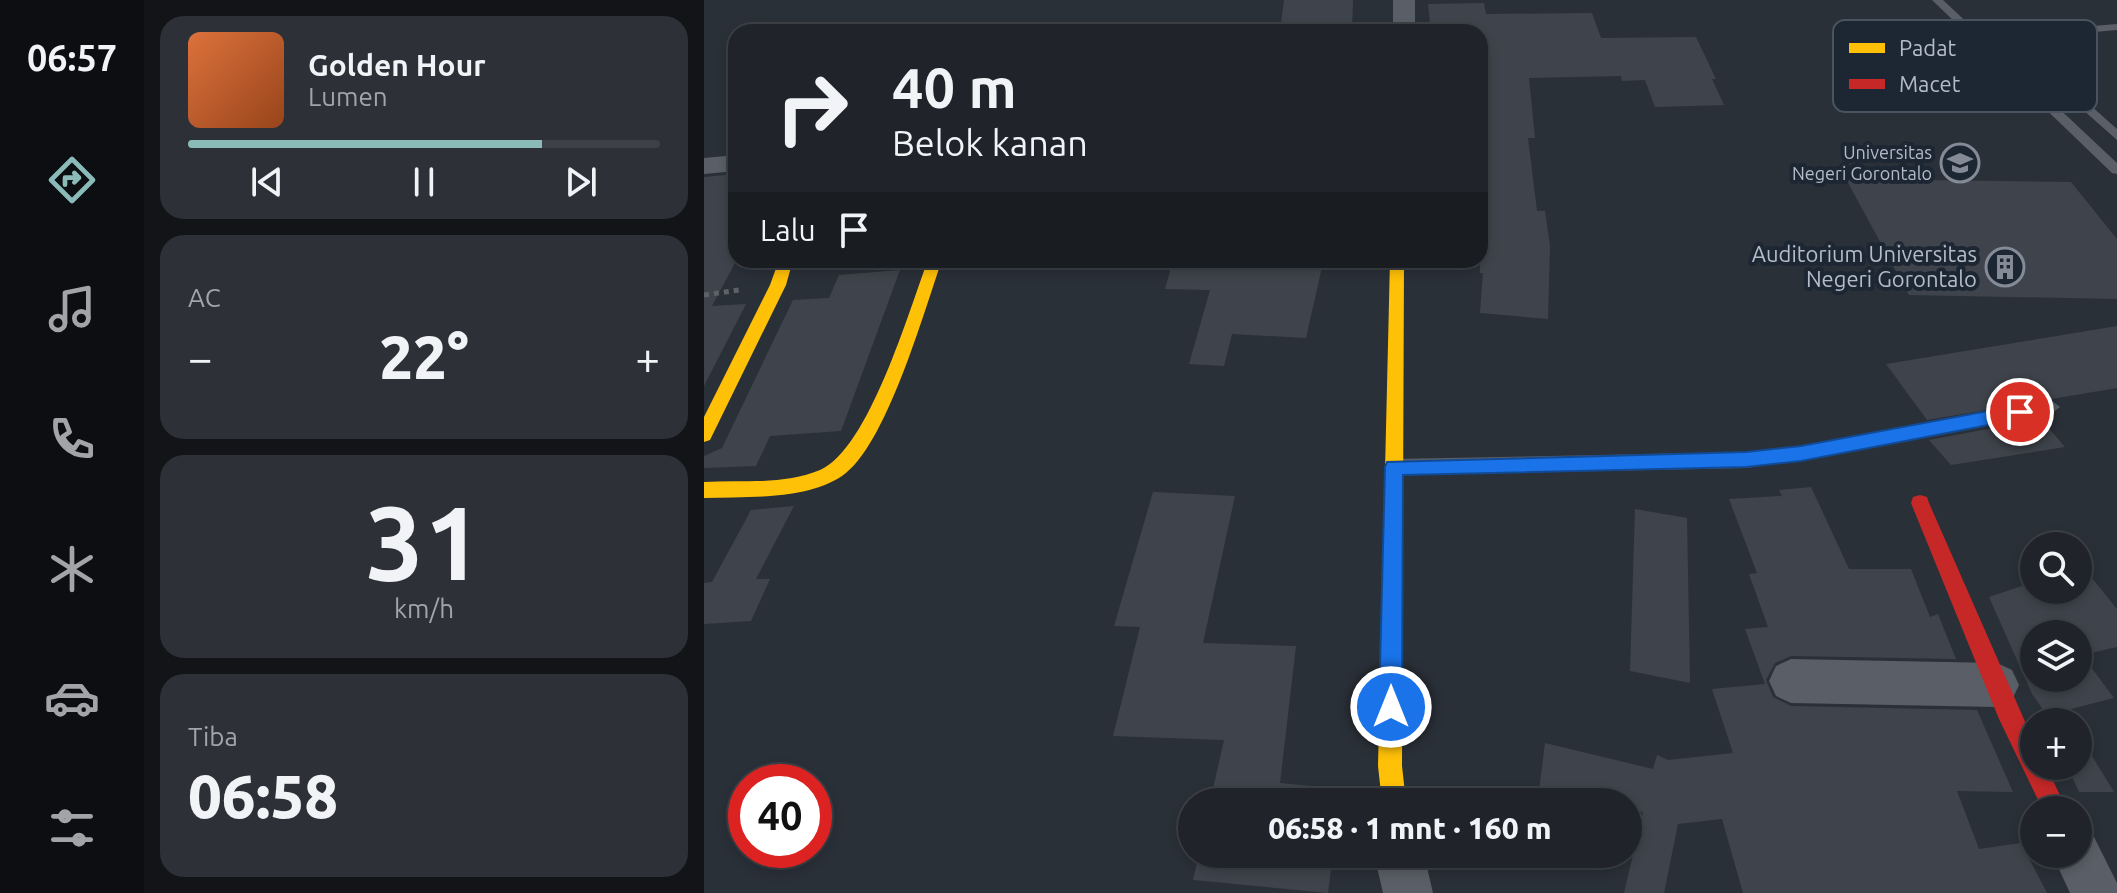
<!DOCTYPE html>
<html lang="id">
<head>
<meta charset="utf-8">
<style>
  body { margin:0; font-family:Ubuntu,sans-serif; background:#2d3036; color:#f1f3f6; height:100vh; display:flex; flex-direction:column; font-size:30px; white-space:nowrap }
  * { box-sizing:border-box; margin:0 }
  p { font-size:26px; color:#a2a4a8 }
  .icon { flex:none; width:44px; height:44px; fill:none; stroke:currentColor; stroke-width:2; stroke-linecap:round; stroke-linejoin:round }
  .map { position:relative; flex:1; overflow:hidden }
  .drawer { display:flex; flex-direction:column; gap:16px; padding:16px; background:#121417; width:560px }
  .drawer>* { flex:none }
  .banner { position:absolute; left:24px; top:24px; width:760px; height:244px; border-radius:24px; box-shadow:0 4px 12px #0003,0 0 0 2px #3d4147; background:#20242a; color:#f1f3f6; overflow:hidden }
  .controls { position:absolute; left:1316px; top:532px; display:grid; gap:16px }
  .controls a { display:grid; place-items:center; width:72px; height:72px; border-radius:50%; background:#20242a; box-shadow:0 4px 12px #0003,0 0 0 2px #3d4147; font-size:40px }
  .speed { position:absolute; left:24px; top:764px; display:flex; gap:16px; font-size:40px; font-weight:700; text-align:center }
  .speed>* { display:grid; place-content:center; width:104px; height:104px; border-radius:50%; background:#20242a; box-shadow:0 4px 12px #0003,0 0 0 2px #3d4147; line-height:1 }
  .speed .limit { border:12px solid #d22; background:#fff; color:#111 }
  .pin { position:absolute; display:grid; place-items:center; width:68px; height:68px; color:#fff; margin:-34px; border:4px solid #fff; border-radius:50%; box-shadow:0 2px 8px #0007 }
  .me { position:absolute; width:88px; margin:-44px; rotate:0deg; stroke-linejoin:round; filter:drop-shadow(0 0 6px #0008) }
  .turn { display:flex; align-items:center; gap:28px; height:168px; padding:0 32px; font-size:36px }
  .turn .icon { width:104px; height:104px; stroke-width:2.5 }
  .turn b { display:block; font-size:56px; line-height:68px }
  .then { display:flex; align-items:center; height:76px; padding:0 32px; background:#0003; gap:16px; font-size:30px }
  .big { font-size:60px; font-weight:800; line-height:1.1 }
  .drawer .card { flex:1; display:flex; flex-direction:column; justify-content:center; gap:12px; min-width:0; padding:0 28px; border-radius:24px; background:#2d3036 }
  .drawer .dial { align-items:center; gap:0 }
  .dial b { font-size:104px; line-height:1 }
  .song { display:flex; align-items:center; gap:24px }
  .cover { width:96px; height:96px; border-radius:12px; background:linear-gradient(135deg,hsl(20 70% 55%),hsl(20 70% 35%)) }
  .played { height:8px; border-radius:4px; background:linear-gradient(90deg,#8bbbb9 75%,#3d4147 75%) }
  .keys { display:flex; justify-content:space-around; direction:ltr }
  .heat { display:flex; justify-content:space-between; align-items:center; font-size:44px; direction:ltr }
  .trip { position:absolute; left:474px; top:788px; width:464px; height:80px; border-radius:40px; background:#20242a; box-shadow:0 4px 12px #0003,0 0 0 2px #3d4147; font-weight:800; line-height:80px; text-align:center }
  main { display:flex; flex:1; min-height:0 }
  .menu { display:flex; flex-direction:column; width:144px; justify-content:space-around; align-items:center; background:#0d0e11; color:#a2a4a8 }
  .menu .icon { width:56px; height:56px }
  .menu .active { color:#8bbbb9 }
  .menu b { font-size:36px; color:#f1f3f6 }
  .map>svg:first-child { display:block }
  .building { fill:#3f444c; fill-rule:evenodd }
  .lines { fill:none; stroke-linecap:round; stroke-linejoin:round }
  .path { stroke:#5c6268; stroke-width:5; stroke-dasharray:5 5; stroke-linecap:butt }
  .lane { fill:#5a5e66; fill-rule:evenodd }
  .street { fill:#5a5e66; fill-rule:evenodd }
  .slow { fill:#ffc107; fill-rule:evenodd }
  .jam { fill:#c62828; fill-rule:evenodd }
  .route { fill:#1a73e8; stroke:#114b97; stroke-width:2 }
  .labels { text-anchor:middle; stroke-width:8; stroke-linejoin:round; paint-order:stroke }
  .far-poi-label { font-size:18px; fill:#b4bcc9; stroke:#1d2633; text-anchor:end }
  .poi-label { font-size:22px; fill:#b4bcc9; stroke:#1d2633; text-anchor:end }
  .key { fill:#1d2633; stroke:#4a5360; stroke-width:2 }
  .key-label { font-size:22px; fill:#b4bcc9 }
</style>
</head>
<body>
<main>
<nav class="menu">
<b>06:57</b>
<svg class="icon active" aria-label="directions" viewBox="0 0 24 24"><path d="M12 3l9 9-9 9-9-9zM9 14v-3h6M13 9l2 2-2 2"/></svg>
<svg class="icon" aria-label="music" viewBox="0 0 24 24"><path d="M9 18V5l10-2v13"/><circle cx="6" cy="18" r="3"/><circle cx="16" cy="16" r="3"/></svg>
<svg class="icon" aria-label="phone" viewBox="0 0 24 24"><path d="M5 4h4l2 5-3 2q2 4 5 5l2-3 5 2v4C11 20 4 13 5 4z"/></svg>
<svg class="icon" aria-label="climate" viewBox="0 0 24 24"><path d="M12 3v18M4 7l16 10M4 17L20 7"/></svg>
<svg class="icon" aria-label="car" viewBox="0 0 24 24"><path d="M5 17H2v-5l4-1 3-4h7l3 4 3 1v5h-3M9 17h6M6 11h13"/><circle cx="7" cy="17" r="2"/><circle cx="17" cy="17" r="2"/></svg>
<svg class="icon" aria-label="filters" viewBox="0 0 24 24"><path d="M4 7h16M4 17h16"/><circle cx="9" cy="7" r="2"/><circle cx="15" cy="17" r="2"/></svg>
</nav>
<section class="drawer">
<div class="card">
<div class="song"><i class="cover"></i><div><b>Golden Hour</b><p>Lumen</p></div></div>
<div class="played"></div>
<div class="keys"><svg class="icon" aria-label="previous" viewBox="0 0 24 24"><path d="M18 5L8 12l10 7zM5 5v14"/></svg><svg class="icon" aria-label="pause" viewBox="0 0 24 24"><path d="M8 5v14M16 5v14"/></svg><svg class="icon" aria-label="next" viewBox="0 0 24 24"><path d="M6 5l10 7-10 7zM19 5v14"/></svg></div>
</div>
<div class="card"><p>AC</p>
<div class="heat"><a>−</a><b class="big">22°</b><a>+</a></div>
</div>
<div class="card dial"><b>31</b><p>km/h</p></div>
<div class="card"><p>Tiba</p><b class="big">06:58</b></div>
</section>
<div class="map">
<svg width="1413" height="893" viewBox="0 0 1413 893">
  <rect width="100%" height="100%" fill="#2a3038"/>
  <!-- building -->
  <g class="building">
    <polygon points="580,0 649,0 648,30 576,31"/>
    <polygon points="780,3 782,14 888,13 897,38 992,37 1012,79 1008,79 1020,105 951,107 941,80 918,81 917,76 825,78 831,138 824,138 833,211 841,211 846,246 844,319 776,313 779,273 776,273 776,31 727,32 724,4"/>
    <polygon points="32,174 32,261 8,306 42,304 0,386 0,177"/>
    <polygon points="1142,179 1367,182 1413,239 1413,299 1205,295"/>
    <polygon points="469,260 538,260 537,266 618,267 602,338 528,334 520,366 485,364 506,290 461,289"/>
    <polygon points="196,270 137,431 66,436 52,466 0,468 0,456 18,448 89,300 125,298 135,275"/>
    <polygon points="1413,326 1413,388 1223,420 1182,364"/>
    <polygon points="1337,419 1361,447 1247,465 1225,440"/>
    <polygon points="1107,487 1145,569 1207,569 1226,617 1234,614 1252,659 1087,656 1071,663 1062,680 1069,697 1087,706 1273,710 1309,792 1253,791 1275,849 1317,843 1343,893 1039,893 1018,819 974,824 960,893 920,893 939,812 924,808 924,802 899,802 880,797 880,802 762,802 764,786 834,799 841,743 949,769 953,755 964,760 1029,753 1008,689 1061,684 1041,629 1064,627 1045,574 1053,573 1025,499 1078,496 1075,490"/>
    <polygon points="449,492 531,496 499,643 592,646 576,783 637,789 635,802 506,802 520,740 409,736 436,627 410,626"/>
    <polygon points="90,506 52,579 66,579 47,621 0,624 0,583 8,582 47,510"/>
    <polygon points="931,509 983,518 986,683 926,671"/>
    <path d="M1387 577 1413 609V647L1378 655 1410 698 1343 715 1328 694 1285 597 1330 582V590H1374V580ZM1330 634H1374V678H1330Z"/>
    <polygon points="1374,733 1410,792 1375,792 1363,766 1374,766"/>
    <polygon points="495,854 629,854 624,893 489,880"/>
  </g>
  <g class="lines">
    <!-- path -->
    <polyline class="path" points="0,295 35,290"/>
    <!-- lane -->
    <g class="lane">
      <polygon points="1228,0 1239,0 1413,163 1413,174 1408,173"/>
      <polygon points="1413,24 1413,30 1312,39 1413,129 1413,140 1300,40 1292,37 1302,33"/>
      <polygon points="1347,400 1356,407 1347,414 1097,460 1042,468 690,475 684,472 681,467 684,462 690,459 1042,452 1097,446"/>
    </g>
    <!-- street -->
    <g class="street">
      <rect x="689" y="0" width="22" height="32"/>
      <polygon points="32,155 32,171 0,174 0,158"/>
      <polygon points="1087,659 1293,663 1308,670 1315,685 1308,700 1293,707 1087,703 1072,696 1065,681 1072,666"/>
      <polygon points="1374,830 1390,837 1413,883 1413,893 1366,893 1348,854 1374,854"/>
      <polygon points="670,854 720,854 729,893 679,893"/>
    </g>
    <!-- slow -->
    <g class="slow">
      <polygon points="75,260 89,260 82,285 6,440 0,442 0,417 66,285"/>
      <path d="M224 260H238C220 311 182 447 138 476 100 501 44 496 0 498V482C37 480 81 485 116 470 165 449 205 310 224 260Z"/>
      <polygon points="686,260 700,260 698,766 702,802 678,802 674,766"/>
    </g>
    <!-- jam -->
    <polygon class="jam" points="1216,495 1223,497 1225,503 1330,742 1330,766 1342,766 1363,810 1339,810 1295,719 1207,503 1209,497"/>
  </g>
  <!-- route -->
  <polygon class="route" points="1316,405 1324,412 1316,419 1097,461 1042,467 699,475 698,707 695,715 687,718 679,715 675,707 681,467 683,462 1042,452 1097,446"/>
  <!-- icons -->
  <defs>
    <symbol id="university-ring" viewBox="-11 -11 22 22"><circle r="9.5" fill="#1d2633" stroke="#848b96" stroke-width="1.5"/><path d="M0-5L7-2L0 1L-7-2ZM-4 1L0 2.5L4 1V4Q0 6-4 4Z" fill="#848b96"/></symbol>
    <symbol id="building-ring" viewBox="-11 -11 22 22"><circle r="9.5" fill="#1d2633" stroke="#848b96" stroke-width="1.5"/><path d="M-4-6H4V6H1V3H-1V6H-4ZM-2.5-4.3h1.7v1.8h-1.7ZM.8-4.3h1.7v1.8H.8ZM-2.5-1h1.7V.8h-1.7ZM.8-1h1.7V.8H.8Z" fill="#848b96"/></symbol>
  </defs>
  <g fill-rule="evenodd">
    <use href="#university-ring" x="1234" y="141" width="44" height="44"/>
    <use href="#building-ring" x="1279" y="245" width="44" height="44"/>
  </g>
  <g class="labels">
    <!-- far-poi labels -->
    <g class="far-poi-label">
      <text x="1228" y="159">Universitas<tspan x="1228" dy="21">Negeri Gorontalo</tspan></text>
    </g>
    <!-- poi labels -->
    <g class="poi-label">
      <text x="1273" y="262">Auditorium Universitas<tspan x="1273" dy="25">Negeri Gorontalo</tspan></text>
    </g>
  </g>
  <!-- legend -->
  <rect x="1129" y="20" width="264" height="92" rx="12" class="key"/>
  <rect x="1145" y="43" width="36" height="10" fill="#ffc107"/>
  <rect x="1145" y="79" width="36" height="10" fill="#c62828"/>
  <g class="key-label">
    <text x="1195" y="56">Padat</text>
    <text x="1195" y="92">Macet</text>
  </g>
</svg>
<div class="controls">
<a><svg class="icon" aria-label="search" viewBox="0 0 24 24"><circle cx="10" cy="10" r="6"/><path d="M15 15l6 6"/></svg></a>
<a><svg class="icon" aria-label="layers" viewBox="0 0 24 24"><path d="M12 4l9 5-9 5-9-5zM3 14l9 5 9-5"/></svg></a>
<a>+</a>
<a>−</a>
</div>
<div class="speed"><div class="limit">40</div></div>
<div class="pin" style="left:1316px;top:412px;background:#d93025"><svg class="icon" aria-label="arrive" viewBox="0 0 24 24"><path d="M6 21V4h12l-3 4 3 4H6"/></svg></div>
<svg class="me" style="left:687px;top:707px" viewBox="-20 -20 40 40"><circle r="17" fill="#1a73e8" stroke="#fff" stroke-width="3"/><path d="M0-11L8 9 0 5-8 9z" fill="#fff"/></svg>
<div class="trip">06:58 · 1 mnt · 160 m</div>
<div class="banner">
<div class="turn"><svg class="icon" aria-label="right" viewBox="0 0 24 24"><path d="M7 20v-9h11M14 6l5 5-5 5"/></svg><div><b>40 m</b>Belok kanan</div></div>
<div class="then">Lalu<svg class="icon" aria-label="arrive" viewBox="0 0 24 24"><path d="M6 21V4h12l-3 4 3 4H6"/></svg></div>
</div>
</div>
</main>
</body>
</html>
